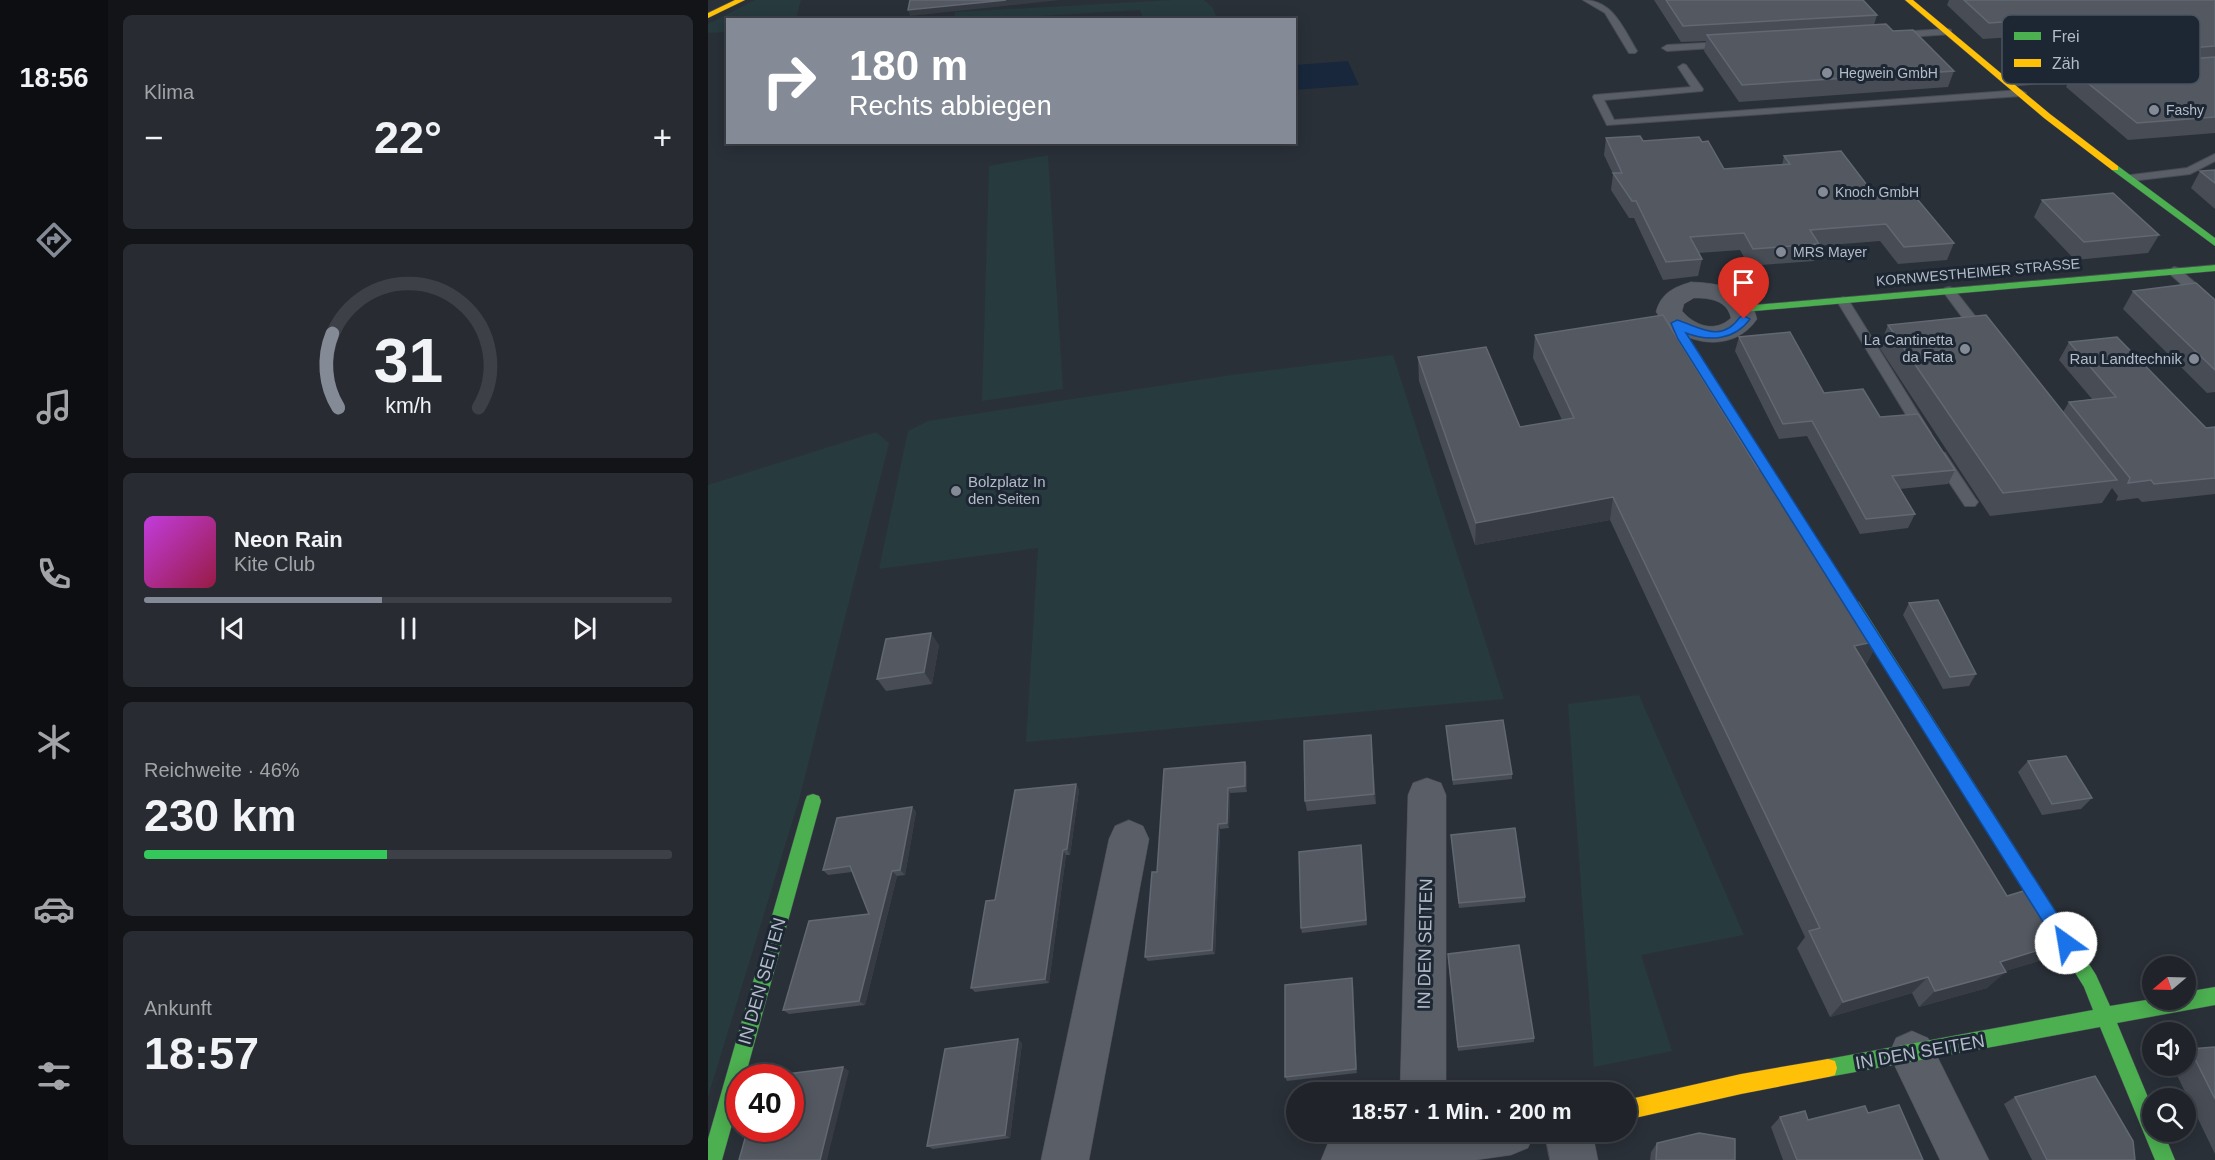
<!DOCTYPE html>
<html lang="de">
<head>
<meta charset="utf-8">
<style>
  body { margin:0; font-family:Arial,sans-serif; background:#282c32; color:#f1f3f6; height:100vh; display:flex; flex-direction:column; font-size:22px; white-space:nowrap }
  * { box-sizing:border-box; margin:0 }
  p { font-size:20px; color:#a2a4a8 }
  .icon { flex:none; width:33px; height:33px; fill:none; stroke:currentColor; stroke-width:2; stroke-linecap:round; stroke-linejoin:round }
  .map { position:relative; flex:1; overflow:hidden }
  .side { display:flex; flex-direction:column; gap:15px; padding:15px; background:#121417; width:600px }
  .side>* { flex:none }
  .hud { position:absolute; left:18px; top:18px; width:570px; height:126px; border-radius:0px; box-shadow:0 3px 15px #0003,0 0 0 2px #3d4147; background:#848b96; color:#fff; overflow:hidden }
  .needle { width:39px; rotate:251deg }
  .controls { position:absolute; left:1434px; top:956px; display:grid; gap:12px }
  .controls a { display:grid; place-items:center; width:54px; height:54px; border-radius:50%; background:#20242a; box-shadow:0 3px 15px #0003,0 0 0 2px #3d4147; font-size:30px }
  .speed { position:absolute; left:18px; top:1064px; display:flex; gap:12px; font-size:30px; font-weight:700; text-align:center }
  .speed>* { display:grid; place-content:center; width:78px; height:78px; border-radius:50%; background:#20242a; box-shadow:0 3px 15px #0003,0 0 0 2px #3d4147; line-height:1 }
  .speed .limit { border:9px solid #d22; background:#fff; color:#111 }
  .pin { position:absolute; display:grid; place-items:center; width:51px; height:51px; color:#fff; margin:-62px -26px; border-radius:50% 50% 50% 0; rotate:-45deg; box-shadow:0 0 6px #0007 }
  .pin .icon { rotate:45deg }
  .me { position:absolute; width:66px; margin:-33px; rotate:328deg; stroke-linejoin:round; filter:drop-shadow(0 0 4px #0008) }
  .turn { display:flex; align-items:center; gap:21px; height:126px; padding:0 24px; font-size:27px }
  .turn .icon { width:78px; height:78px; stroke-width:2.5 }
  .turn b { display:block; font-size:42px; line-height:51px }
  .big { font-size:45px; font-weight:700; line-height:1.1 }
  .side .tile { flex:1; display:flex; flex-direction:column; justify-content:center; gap:9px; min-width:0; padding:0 21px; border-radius:9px; background:#282c32 }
  .side .dial { align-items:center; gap:0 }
  .dial svg { height:156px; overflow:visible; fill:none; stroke:#3d4147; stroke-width:7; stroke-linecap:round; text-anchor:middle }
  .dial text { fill:#f1f3f6; stroke:none }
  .song { display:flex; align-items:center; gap:18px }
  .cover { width:72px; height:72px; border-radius:9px; background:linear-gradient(135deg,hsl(290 70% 55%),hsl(340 70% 35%)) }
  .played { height:6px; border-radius:3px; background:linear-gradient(90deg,#848b96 45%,#3d4147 45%) }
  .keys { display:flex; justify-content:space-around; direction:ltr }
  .heat { display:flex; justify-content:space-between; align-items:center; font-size:33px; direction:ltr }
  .charge { height:9px; border-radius:4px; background:linear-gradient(90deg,#34c759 46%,#3d4147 0) }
  .trip { position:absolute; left:578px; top:1082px; width:351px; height:60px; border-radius:30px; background:#20242a; box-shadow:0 3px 15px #0003,0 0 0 2px #3d4147; font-weight:700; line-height:60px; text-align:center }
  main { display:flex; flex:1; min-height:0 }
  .tab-bar { display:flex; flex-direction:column; width:108px; justify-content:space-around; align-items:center; background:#0d0e11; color:#a2a4a8 }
  .tab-bar .icon { width:42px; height:42px }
  .tab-bar .selected { color:#848b96 }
  .tab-bar b { font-size:27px; color:#f1f3f6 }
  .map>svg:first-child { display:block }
  .green { fill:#273a3e }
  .water { fill:#19273c }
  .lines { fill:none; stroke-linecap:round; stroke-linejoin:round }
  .lane-casing { stroke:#484c55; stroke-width:2 }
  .street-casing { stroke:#484c55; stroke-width:1 }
  .fast-casing { stroke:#484c55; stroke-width:1 }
  .slow-casing { stroke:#484c55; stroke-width:1 }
  .lane { fill:#5a5e66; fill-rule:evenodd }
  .street { fill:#5a5e66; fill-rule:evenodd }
  .fast { fill:#4caf50; fill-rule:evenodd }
  .slow { fill:#ffc107; fill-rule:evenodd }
  .wall { fill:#474c55 }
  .shaded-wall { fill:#373c44 }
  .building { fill:#535861; stroke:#626872; stroke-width:1.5 }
  .route { fill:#1a73e8; stroke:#114b97; stroke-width:1.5 }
  .poi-dot { fill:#848b96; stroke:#1d2633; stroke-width:2 }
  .labels { text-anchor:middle; stroke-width:6; stroke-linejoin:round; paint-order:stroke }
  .far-poi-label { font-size:14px; fill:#b4bcc9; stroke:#1d2633; text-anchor:start }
  .far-street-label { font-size:14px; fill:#b4bcc9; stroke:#1d2633 }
  .poi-label { font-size:15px; fill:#b4bcc9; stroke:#1d2633; text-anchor:end }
  .near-street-label { font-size:18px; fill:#b4bcc9; stroke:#1d2633 }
  .key { fill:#1d2633; stroke:#4a5360; stroke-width:1.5 }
  .key-label { font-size:16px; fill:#b4bcc9 }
</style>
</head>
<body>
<main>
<nav class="tab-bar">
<b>18:56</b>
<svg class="icon selected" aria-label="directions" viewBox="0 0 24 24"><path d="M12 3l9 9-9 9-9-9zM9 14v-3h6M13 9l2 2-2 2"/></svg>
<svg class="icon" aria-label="music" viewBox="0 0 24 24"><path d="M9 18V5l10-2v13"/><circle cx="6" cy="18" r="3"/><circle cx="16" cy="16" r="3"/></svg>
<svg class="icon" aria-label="phone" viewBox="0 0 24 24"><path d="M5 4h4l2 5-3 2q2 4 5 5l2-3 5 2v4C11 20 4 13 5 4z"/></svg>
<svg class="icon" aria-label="climate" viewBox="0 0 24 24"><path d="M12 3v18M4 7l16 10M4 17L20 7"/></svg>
<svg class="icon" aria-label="car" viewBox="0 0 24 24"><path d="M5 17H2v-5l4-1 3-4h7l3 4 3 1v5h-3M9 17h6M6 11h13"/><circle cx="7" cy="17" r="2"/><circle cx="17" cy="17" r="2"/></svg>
<svg class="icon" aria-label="filters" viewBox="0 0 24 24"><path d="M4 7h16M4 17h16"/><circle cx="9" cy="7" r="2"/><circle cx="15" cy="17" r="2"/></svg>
</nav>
<section class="side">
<div class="tile"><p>Klima</p>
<div class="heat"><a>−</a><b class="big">22°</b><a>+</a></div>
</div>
<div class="tile dial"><svg viewBox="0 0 100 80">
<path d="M14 69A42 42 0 1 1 86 69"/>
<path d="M14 69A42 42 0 0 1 11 31" stroke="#848b96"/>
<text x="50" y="56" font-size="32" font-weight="700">31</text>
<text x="50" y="72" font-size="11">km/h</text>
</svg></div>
<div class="tile">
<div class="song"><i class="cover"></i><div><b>Neon Rain</b><p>Kite Club</p></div></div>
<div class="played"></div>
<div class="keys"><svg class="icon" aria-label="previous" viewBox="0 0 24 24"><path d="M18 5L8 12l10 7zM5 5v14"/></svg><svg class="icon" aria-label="pause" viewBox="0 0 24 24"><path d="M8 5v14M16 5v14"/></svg><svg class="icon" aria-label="next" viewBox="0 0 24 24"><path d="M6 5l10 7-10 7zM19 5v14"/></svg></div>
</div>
<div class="tile"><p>Reichweite · 46%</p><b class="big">230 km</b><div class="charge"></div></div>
<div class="tile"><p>Ankunft</p><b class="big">18:57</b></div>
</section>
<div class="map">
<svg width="1507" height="1160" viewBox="0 0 1507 1160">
  <rect width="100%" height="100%" fill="#2a3038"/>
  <!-- green -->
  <g class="green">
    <polygon points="47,0 93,0 88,19 20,20 19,32 0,33 0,24"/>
    <polygon points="464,0 496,0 505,8 509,19 435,19 432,10 282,19 246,19 247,12"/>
    <polygon points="340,155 355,389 274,401 281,166"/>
    <polygon points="685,355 796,699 318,742 330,548 171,569 200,431 220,421 516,376"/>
    <polygon points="168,432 181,443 91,800 0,1097 0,485"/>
    <polygon points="931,695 1036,935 933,955 964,1051 886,1067 860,704"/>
  </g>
  <!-- water -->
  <polygon class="water" points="640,61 651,85 587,90 587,65"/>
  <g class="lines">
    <defs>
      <g id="lane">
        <path d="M875 0C905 0 915 28 929 51L927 53H921L897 13Z"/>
        <polygon points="1240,29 1243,30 1243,34 1187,38 1182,35 1187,32"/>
        <polygon points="1017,42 1020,43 1020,47 959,51 954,48 959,45"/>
        <polygon points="975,64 978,65 995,89 994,91 896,100 906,120 1313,90 1318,93 1313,96 899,125 885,97 886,95 983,87 970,67"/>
        <polygon points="1384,73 1389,76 1387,78 1301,86 1296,83 1301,80"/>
        <polygon points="1507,154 1507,161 1482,174 1423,181 1417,178 1423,175 1479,168"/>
        <polygon points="1466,267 1470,268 1507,300 1507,311 1502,310 1462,274 1460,271"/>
        <polygon points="1241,287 1245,288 1278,330 1280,333 1278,336 1268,336 1237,294 1235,291 1237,288"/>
        <polygon points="1135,297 1141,301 1221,430 1223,433 1221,436 1211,436 1129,301"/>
        <polygon points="1232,452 1237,453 1267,498 1270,502 1267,506 1257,506 1227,461 1225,457"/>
      </g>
      <g id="street">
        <path d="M983 282C1011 283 1042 288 1049 319 1024 356 971 345 948 312 953 293 966 287 983 282ZM986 298C1002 298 1019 300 1023 318 1007 333 987 326 974 311L976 304Z"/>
        <polygon points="719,778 733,783 738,795 738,1092 692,1092 700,795 705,783"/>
        <polygon points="421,820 435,826 441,839 381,1160 333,1160 401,839 407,826"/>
        <polygon points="1204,1031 1220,1038 1281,1160 1232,1160 1181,1054 1188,1038"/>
        <polygon points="660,1131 827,1131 820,1148 803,1155 768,1160 613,1160 620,1143 637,1136"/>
        <polygon points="836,1131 884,1131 890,1160 842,1160"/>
      </g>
      <g id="fast">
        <polygon points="1404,166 1410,166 1507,238 1507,246 1404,170"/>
        <polygon points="1507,265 1507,271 1035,312 1030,309 1035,306"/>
        <polygon points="1146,601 1151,602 1388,975 1402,1006 1444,999 1478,999 1478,992 1507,987 1507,1005 1409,1023 1444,1107 1444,1131 1455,1131 1467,1160 1447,1160 1392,1027 1120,1077 1113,1075 1111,1068 1113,1061 1120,1059 1385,1010 1376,987 1141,610 1139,606 1141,602"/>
        <polygon points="105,794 111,796 113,801 37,1077 32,1077 32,1096 14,1160 0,1160 0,1139 97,801 99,796"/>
      </g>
      <g id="slow">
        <polygon points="27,0 37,0 0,18 0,13"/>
        <polygon points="1197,0 1205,0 1342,114 1410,166 1410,170 1404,170 1336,118"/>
        <polygon points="968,320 973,323 980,339 1085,501 1087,504 1085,507 1077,507 970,339 963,323"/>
        <polygon points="1120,1059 1127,1061 1129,1068 1127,1075 1120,1077 1033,1094 918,1120 918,1100 1033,1074"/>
      </g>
    </defs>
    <!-- lane casing -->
    <use href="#lane" class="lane-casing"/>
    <!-- street casing -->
    <use href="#street" class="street-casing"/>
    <!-- fast casing -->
    <use href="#fast" class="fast-casing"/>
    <!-- slow casing -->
    <use href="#slow" class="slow-casing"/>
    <!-- lane -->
    <use href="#lane" class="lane"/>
    <!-- street -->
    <use href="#street" class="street"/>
    <!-- fast -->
    <use href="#fast" class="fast"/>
    <!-- slow -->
    <use href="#slow" class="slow"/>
  </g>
  <!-- wall -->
  <g class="wall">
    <polygon points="946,0 1155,0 1169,15 1166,25 1185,31 1246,71 1240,87 1031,102 996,51 998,41 973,42"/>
    <polygon points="1241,0 1507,0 1507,133 1420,140 1358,87 1365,73 1350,74 1305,37 1275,39 1239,5"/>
    <polygon points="898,138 935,141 994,142 1016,169 1074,165 1076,156 1168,197 1246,243 1239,260 1190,264 1172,241 1110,246 1106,261 1041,266 1032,250 991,253 994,259 990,276 955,280 926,218 921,218 903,190 905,174 896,155"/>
    <polygon points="1507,170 1507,209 1483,188 1492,171"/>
    <polygon points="1334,200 1451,235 1440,253 1367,260 1326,217"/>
    <polygon points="1425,291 1507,300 1507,392 1499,393 1415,309"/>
    <polygon points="1180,325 1355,412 1361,402 1384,399 1351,360 1361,342 1498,428 1507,427 1507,494 1434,502 1430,498 1408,501 1410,496 1404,488 1394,503 1282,516 1171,347"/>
    <polygon points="827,335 1050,469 1170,641 1159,663 1157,664 1334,960 1297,971 1279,988 1211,1007 1204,993 1122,1017 1089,948 1097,937 902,520 767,545 711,381 710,357 812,427 854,420 825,358"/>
    <polygon points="1031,337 1116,393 1172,417 1247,470 1240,484 1192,489 1207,514 1200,528 1152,534 1099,436 1071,439 1027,351"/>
    <polygon points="1201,603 1268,674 1261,686 1235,689 1195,615"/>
    <polygon points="231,645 224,684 178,691 169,679"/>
    <polygon points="738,726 804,774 804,779 745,785"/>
    <polygon points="663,735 668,804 599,811 597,801"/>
    <polygon points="1320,761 1384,798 1373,809 1334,815 1310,772"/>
    <polygon points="537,762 539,767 539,792 522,793 521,828 512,829 507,954 440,961 437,957 449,872"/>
    <polygon points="368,784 371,790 362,855 358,855 341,983 267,992 263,988 287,900"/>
    <polygon points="204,807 208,812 197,875 189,876 157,1005 81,1014 75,1010 161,914 144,872 120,875 115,870"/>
    <polygon points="743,835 817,897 817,902 751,908"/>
    <polygon points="653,845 659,925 594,933 593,928"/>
    <polygon points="740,958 826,1038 826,1042 750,1051"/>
    <polygon points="645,982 649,1073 579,1081 577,1077"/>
    <polygon points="314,1043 302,1138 225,1149 219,1146"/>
    <polygon points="1507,1047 1507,1154 1464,1065 1478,1065 1478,1052 1482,1049"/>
    <polygon points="1307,1097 1427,1160 1324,1160 1296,1104"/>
    <polygon points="1160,1113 1215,1160 1075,1160 1063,1127 1072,1117 1100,1120"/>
    <polygon points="949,1143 1027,1160 942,1160 943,1152"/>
  </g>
  <!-- shaded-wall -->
  <g class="shaded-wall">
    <polygon points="298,0 352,0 202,16 200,10"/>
    <polygon points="905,497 902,520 767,545 768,523"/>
    <polygon points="223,633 231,645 224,684 216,672"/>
    <polygon points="1170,641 1159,663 1136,668 1146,646"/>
    <polygon points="663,735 664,746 668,804 666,794"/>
    <polygon points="537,762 539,767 539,792 537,786"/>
    <polygon points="368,784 371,790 362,855 359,849"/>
    <polygon points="520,788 522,793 521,828 519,823"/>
    <polygon points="204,807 208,812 197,875 192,870"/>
    <polygon points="510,824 512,829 507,954 504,950"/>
    <polygon points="355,850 358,855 341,983 337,979"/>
    <polygon points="184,871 189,876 157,1005 151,1001"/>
    <polygon points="1354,943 1334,960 1281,976 1298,972 1279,988 1211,1007 1227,991 1292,962"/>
    <polygon points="1220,977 1204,993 1122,1017 1135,1002"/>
    <polygon points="644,978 645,982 649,1073 648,1069"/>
    <polygon points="310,1039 314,1043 302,1138 297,1135"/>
    <polygon points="135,1067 141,1071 119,1160 112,1160"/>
  </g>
  <!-- building -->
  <g class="building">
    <polygon points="202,0 298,0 200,10"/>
    <polygon points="958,0 1155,0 1169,15 975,26"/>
    <polygon points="1256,0 1507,0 1507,46 1357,58 1311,21 1281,23"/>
    <polygon points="1178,24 1185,31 1205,30 1246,71 1034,85 999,35"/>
    <polygon points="1507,57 1507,117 1429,123 1365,71 1373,70 1369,67"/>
    <polygon points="932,136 935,141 991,137 994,142 1000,141 1016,169 1082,164 1076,156 1133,151 1168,197 1205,194 1246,243 1196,247 1178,224 1102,230 1111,244 1045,249 1036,233 982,237 994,259 958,262 928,201 924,201 905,173 914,173 898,138"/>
    <polygon points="1507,170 1507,183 1492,171"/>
    <polygon points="1405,193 1451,235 1376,242 1334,200"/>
    <polygon points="1488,283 1507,300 1507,370 1425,291"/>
    <polygon points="955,315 1050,469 1059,467 1170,641 1146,646 1299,896 1319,890 1354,943 1292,962 1298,972 1227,991 1220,977 1135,1002 1101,931 1112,928 905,497 768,523 710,357 778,347 812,427 866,418 827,335"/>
    <polygon points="1278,315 1409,480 1295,493 1180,325"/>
    <polygon points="1082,332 1116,393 1155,389 1172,417 1210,414 1247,470 1184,476 1207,514 1158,519 1104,421 1075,424 1031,337"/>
    <polygon points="1409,337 1498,428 1507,427 1507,478 1446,484 1443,480 1420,483 1422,478 1361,402 1408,397 1361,342"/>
    <polygon points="1230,600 1268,674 1242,677 1201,603"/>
    <polygon points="223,633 216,672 169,679 178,639"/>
    <polygon points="795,720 804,774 745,780 738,726"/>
    <polygon points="663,735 666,794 597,801 596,741"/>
    <polygon points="1358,756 1384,798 1344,804 1320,761"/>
    <polygon points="537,762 537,786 520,788 519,823 510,824 504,950 437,957 444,872 449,872 456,769"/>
    <polygon points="368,784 359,849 355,850 337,979 263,988 278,901 287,900 307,790"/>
    <polygon points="204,807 192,870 184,871 151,1001 75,1010 101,921 161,914 142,866 115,870 129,818"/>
    <polygon points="807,828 817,897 751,903 743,835"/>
    <polygon points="653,845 658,920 593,928 591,852"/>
    <polygon points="811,945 826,1038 750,1047 740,954"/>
    <polygon points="644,978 648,1069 577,1077 577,985"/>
    <polygon points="310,1039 297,1135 219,1146 237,1049"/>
    <polygon points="1507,1047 1507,1099 1482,1049"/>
    <polygon points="135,1067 112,1160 31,1160 40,1128 82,1128 82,1077 55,1077"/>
    <polygon points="1387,1076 1425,1141 1427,1160 1339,1160 1307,1097"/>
    <polygon points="1191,1105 1215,1160 1089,1160 1072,1117 1097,1111 1100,1120 1157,1106 1160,1113"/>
    <polygon points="991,1133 1027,1139 1027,1160 948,1160 949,1143"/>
  </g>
  <!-- route -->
  <path class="route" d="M1036 316 1042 319C1027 340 1001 342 978 333L1364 937 1367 943 1364 949 1358 952 1352 949 970 339 963 323 969 320C992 327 1013 344 1032 317Z"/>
  <!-- markers -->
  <g class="poi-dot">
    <circle cx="1119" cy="73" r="6"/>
    <circle cx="1446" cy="110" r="6"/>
    <circle cx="1115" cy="192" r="6"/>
    <circle cx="1073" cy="252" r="6"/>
    <circle cx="1257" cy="349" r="6"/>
    <circle cx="1486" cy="359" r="6"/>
    <circle cx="248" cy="491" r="6"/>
  </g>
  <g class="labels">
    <!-- far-poi labels -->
    <g class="far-poi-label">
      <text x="1131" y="78">Hegwein GmbH</text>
      <text x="1458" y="115">Fashy</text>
      <text x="1127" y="197">Knoch GmbH</text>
      <text x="1085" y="257">MRS Mayer</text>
    </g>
    <!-- far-street labels -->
    <g class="far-street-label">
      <text transform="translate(1270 272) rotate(-5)" y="5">KORNWESTHEIMER STRASSE</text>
    </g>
    <!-- poi labels -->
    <g class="poi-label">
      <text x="1245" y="345">La Cantinetta<tspan x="1245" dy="17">da Fata</tspan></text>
      <text x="1474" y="364">Rau Landtechnik</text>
      <text x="260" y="487" text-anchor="start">Bolzplatz In<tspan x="260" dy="17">den Seiten</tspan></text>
    </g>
    <!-- near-street labels -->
    <g class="near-street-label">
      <text transform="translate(717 944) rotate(-89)" y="6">IN DEN SEITEN</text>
      <text transform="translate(54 981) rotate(-74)" y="6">IN DEN SEITEN</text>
      <text transform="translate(1212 1052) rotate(-10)" y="6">IN DEN SEITEN</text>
    </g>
  </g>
  <!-- legend -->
  <rect x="1294" y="15" width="198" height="69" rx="9" class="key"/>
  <rect x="1306" y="32" width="27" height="8" fill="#4caf50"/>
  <rect x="1306" y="59" width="27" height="8" fill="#ffc107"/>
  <g class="key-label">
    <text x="1344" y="42">Frei</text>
    <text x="1344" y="69">Zäh</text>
  </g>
</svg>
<div class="controls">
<a><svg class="needle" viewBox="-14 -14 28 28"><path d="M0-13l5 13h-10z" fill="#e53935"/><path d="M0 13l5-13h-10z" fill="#a2a4a8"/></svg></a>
<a><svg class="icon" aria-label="sound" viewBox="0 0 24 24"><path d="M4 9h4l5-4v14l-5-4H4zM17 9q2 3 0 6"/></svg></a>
<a><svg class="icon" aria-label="search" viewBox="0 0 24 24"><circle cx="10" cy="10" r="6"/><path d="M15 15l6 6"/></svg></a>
</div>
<div class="speed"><div class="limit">40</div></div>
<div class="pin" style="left:1036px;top:319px;background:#d93025"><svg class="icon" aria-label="arrive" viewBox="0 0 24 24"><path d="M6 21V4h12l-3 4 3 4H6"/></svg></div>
<svg class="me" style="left:1358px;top:943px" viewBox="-20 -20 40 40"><circle r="19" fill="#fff"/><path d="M0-13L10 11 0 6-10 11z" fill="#1a73e8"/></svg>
<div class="trip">18:57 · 1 Min. · 200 m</div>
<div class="hud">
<div class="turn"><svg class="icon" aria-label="right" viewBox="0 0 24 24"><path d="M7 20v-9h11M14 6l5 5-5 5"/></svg><div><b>180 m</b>Rechts abbiegen</div></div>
</div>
</div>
</main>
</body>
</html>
